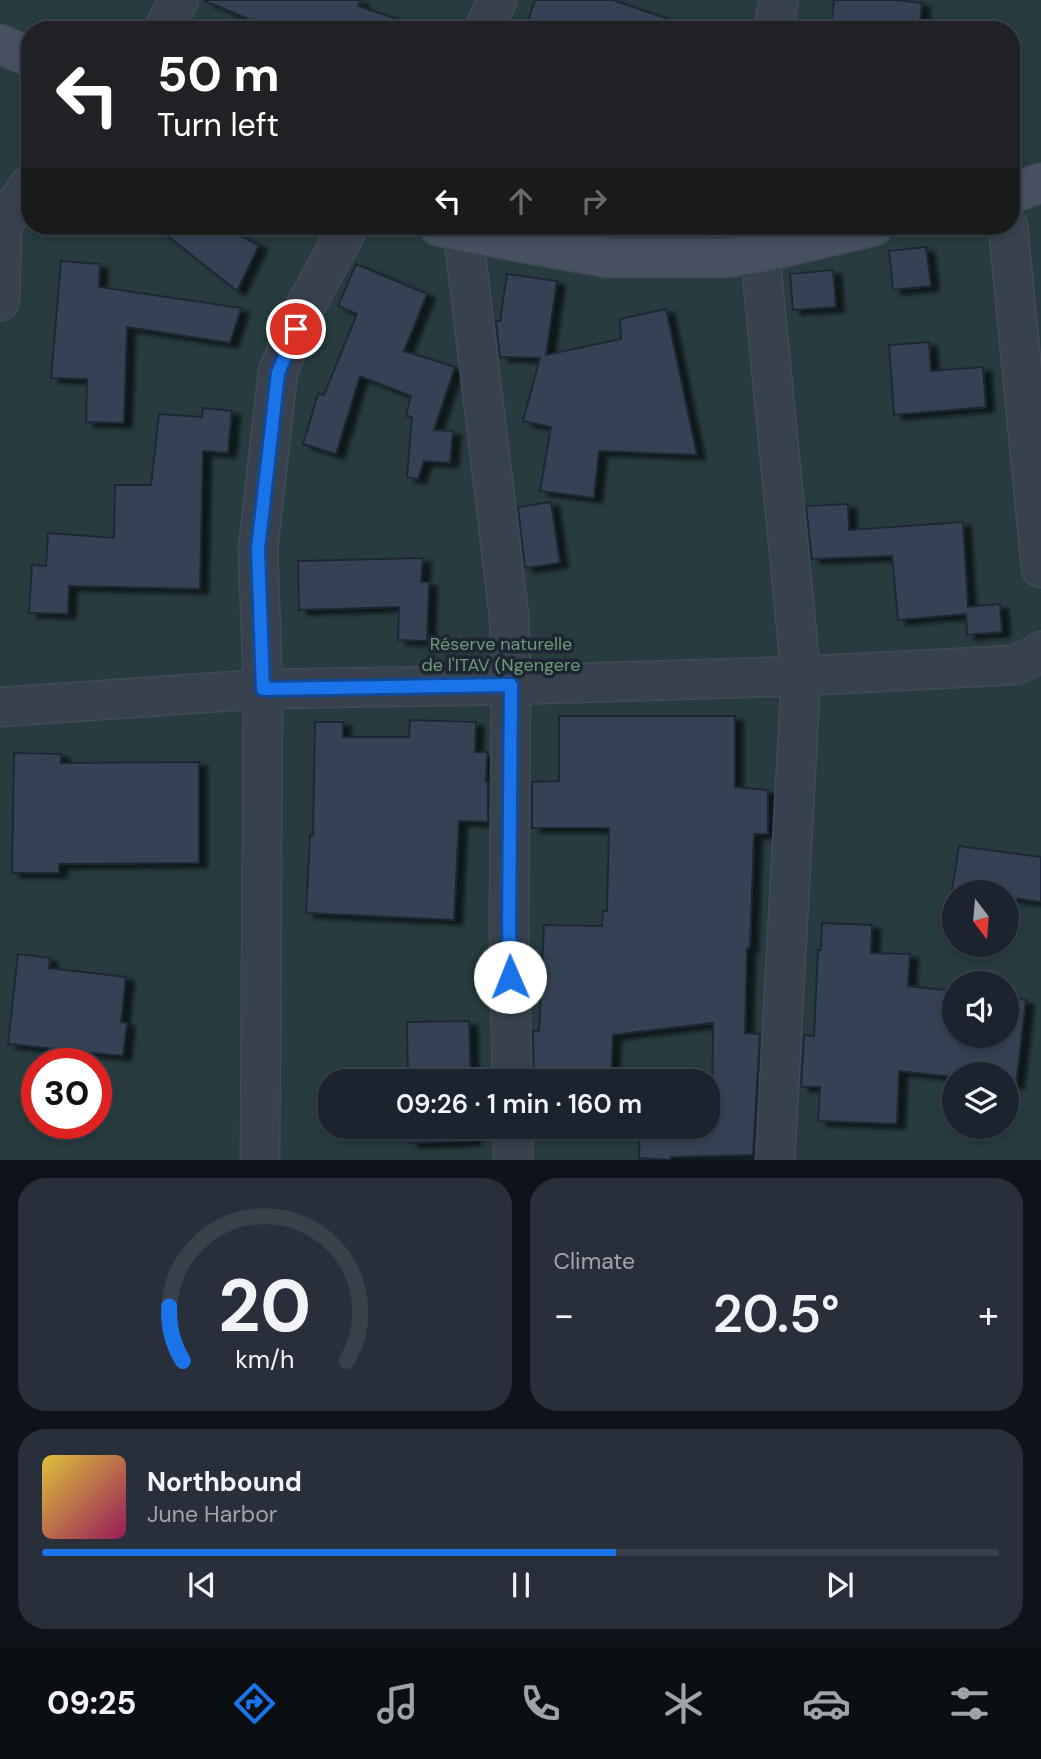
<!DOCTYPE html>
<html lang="en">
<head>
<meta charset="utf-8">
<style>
  body { margin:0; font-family:"DM Sans",sans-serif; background:#282f3a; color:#f1f3f6; height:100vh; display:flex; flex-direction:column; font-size:26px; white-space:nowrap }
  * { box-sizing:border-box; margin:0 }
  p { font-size:23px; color:#a0a4aa }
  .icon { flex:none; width:38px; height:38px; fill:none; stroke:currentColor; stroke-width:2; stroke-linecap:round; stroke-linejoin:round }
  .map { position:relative; height:1160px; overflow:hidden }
  .side { display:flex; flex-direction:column; gap:18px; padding:18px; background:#0f1319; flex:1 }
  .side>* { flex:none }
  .hud { position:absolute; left:21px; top:21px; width:999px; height:214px; border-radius:28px; box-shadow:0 4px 10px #0003,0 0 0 2px #39404a; background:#202124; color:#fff; overflow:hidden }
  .needle { width:46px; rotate:164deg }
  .fabs { position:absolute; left:942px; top:880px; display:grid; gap:14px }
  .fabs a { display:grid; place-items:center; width:77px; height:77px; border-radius:50%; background:#1b232e; box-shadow:0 4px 10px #0003,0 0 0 2px #39404a; font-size:35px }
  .speed { position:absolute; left:21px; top:1048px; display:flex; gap:14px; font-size:35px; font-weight:700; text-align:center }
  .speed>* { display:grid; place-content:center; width:91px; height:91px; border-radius:50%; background:#1b232e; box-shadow:0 4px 10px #0003,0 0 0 2px #39404a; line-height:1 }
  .speed .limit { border:10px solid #d22; background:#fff; color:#111 }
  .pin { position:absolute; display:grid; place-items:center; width:60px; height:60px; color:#fff; margin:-30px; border:4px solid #fff; border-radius:50%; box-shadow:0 2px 7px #0007 }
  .me { position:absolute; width:77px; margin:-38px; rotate:359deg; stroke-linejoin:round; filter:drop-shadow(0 0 5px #0008) }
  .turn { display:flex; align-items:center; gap:24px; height:147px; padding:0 21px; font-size:32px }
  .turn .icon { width:91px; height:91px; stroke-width:2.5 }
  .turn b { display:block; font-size:49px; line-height:60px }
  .lanes { display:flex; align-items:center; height:66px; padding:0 21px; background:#0003; justify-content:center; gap:35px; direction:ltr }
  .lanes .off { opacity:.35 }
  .big { font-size:52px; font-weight:600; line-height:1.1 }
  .side .card { flex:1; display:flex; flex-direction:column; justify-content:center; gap:10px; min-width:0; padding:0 24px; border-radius:28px; background:#282f3a }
  .side .dial { align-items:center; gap:0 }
  .dial svg { height:182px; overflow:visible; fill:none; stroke:#39404a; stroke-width:7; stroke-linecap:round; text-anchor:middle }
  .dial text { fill:#f1f3f6; stroke:none }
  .song { display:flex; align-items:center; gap:21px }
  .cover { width:84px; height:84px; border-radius:10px; background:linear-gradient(135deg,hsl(50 70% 55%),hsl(330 70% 35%)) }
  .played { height:7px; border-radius:4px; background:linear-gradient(90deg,#1a73e8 60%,#39404a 60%) }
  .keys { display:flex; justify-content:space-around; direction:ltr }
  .heat { display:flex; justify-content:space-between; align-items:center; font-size:38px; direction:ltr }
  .side .tiles { flex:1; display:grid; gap:18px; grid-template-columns:1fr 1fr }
  .card:last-child { grid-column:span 2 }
  .trip { position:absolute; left:318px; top:1069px; width:402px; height:70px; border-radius:28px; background:#1b232e; box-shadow:0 4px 10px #0003,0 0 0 2px #39404a; font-weight:600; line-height:70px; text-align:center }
  .dock { display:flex; height:112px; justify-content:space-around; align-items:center; background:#0b0e12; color:#a0a4aa }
  .dock .icon { width:49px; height:49px }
  .dock .active { color:#1a73e8 }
  .dock b { font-size:32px; color:#f1f3f6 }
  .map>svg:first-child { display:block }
  .green { fill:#263c3f; fill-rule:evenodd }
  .building { fill:#364354; stroke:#1f2835; stroke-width:2; filter:url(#shadow) }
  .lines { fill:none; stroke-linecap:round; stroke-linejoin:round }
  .street-casing { stroke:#414a57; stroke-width:41 }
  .secondary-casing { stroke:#414a57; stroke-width:41 }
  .street { stroke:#38414e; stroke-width:38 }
  .secondary { stroke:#465061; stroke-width:38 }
  .route-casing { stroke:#114b97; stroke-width:18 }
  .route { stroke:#1a73e8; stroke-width:12 }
  .labels { text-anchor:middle; stroke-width:7; stroke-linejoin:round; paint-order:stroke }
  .park-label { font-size:18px; fill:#6b9a76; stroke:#1d2633 }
</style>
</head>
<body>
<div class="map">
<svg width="1041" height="1161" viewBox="0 0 1041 1161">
  <defs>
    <filter id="shadow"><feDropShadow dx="8" dy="4.5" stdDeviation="2" flood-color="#0009"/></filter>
  </defs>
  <rect width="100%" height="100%" fill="#242f3e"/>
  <!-- green -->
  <path class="green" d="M0 0H1041V1160L0 1161ZM30 30H1012V226H30ZM954 892H1006V945H954ZM954 984H1006V1036H954ZM37 1064H96V1124H37ZM954 1074H1006V1127H954ZM331 1082H709V1127H331Z"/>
  <!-- building -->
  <g class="building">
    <polygon points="205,0 361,0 358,6 412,24 411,30 275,30 205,1"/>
    <polygon points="535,0 613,0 685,25 684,30 525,30"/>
    <polygon points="834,0 896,0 922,3 919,30 831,30"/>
    <polygon points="155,226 219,226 259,245 237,291"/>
    <polygon points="926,247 931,286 893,290 889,251"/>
    <polygon points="61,261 100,264 99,287 241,308 230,343 127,327 124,423 86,422 87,379 51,378"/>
    <polygon points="356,264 427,294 404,351 455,367 434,430 453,431 450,463 424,461 418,479 407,477 412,417 406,416 411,396 360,376 336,454 303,444 318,394 324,395 357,314 338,306"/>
    <polygon points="833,270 836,307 793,310 790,274"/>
    <polygon points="507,274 557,281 546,355 621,339 620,319 666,309 697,455 599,451 594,498 540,491 551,427 523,421 540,358 500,357 496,321 500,321"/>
    <polygon points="929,342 931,371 983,367 986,407 894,415 889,345"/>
    <polygon points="203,408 232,411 228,453 203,451 200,589 69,586 68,614 29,613 32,565 46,566 48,533 114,538 115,485 151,485 159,414 202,417"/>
    <polygon points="551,502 560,563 525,568 518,507"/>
    <polygon points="848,504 849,530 963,522 968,607 1000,604 1002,632 967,635 966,614 898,620 892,556 812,559 806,506"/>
    <polygon points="423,558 421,582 429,582 427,641 398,640 399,607 299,610 298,561"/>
    <polygon points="559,716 735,716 735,787 768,790 768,834 754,834 750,948 747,948 745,1033 760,1034 753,1155 671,1157 671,1160 639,1158 640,1128 704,1129 704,1127 712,1127 713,1023 613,1035 611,1082 534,1082 533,1031 539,1031 544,925 602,926 603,911 607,911 609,828 532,828 532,782 559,781"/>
    <polygon points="410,720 476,722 475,752 487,752 486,782 488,782 488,822 459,821 454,920 306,913 310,835 313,835 315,722 343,722 343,737 409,737"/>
    <polygon points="14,753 61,754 61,763 199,762 199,863 59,864 59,873 12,873"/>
    <polygon points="959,846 1041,857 1041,902 1006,897 1006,892 970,892 952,890"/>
    <polygon points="822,923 872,925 871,953 910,954 908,986 954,991 954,1036 1006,1036 1006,997 1026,1000 1016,1084 1006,1083 1006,1074 954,1074 954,1077 899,1071 897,1124 818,1121 820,1087 801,1087 804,1035 814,1036 818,950 821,950"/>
    <polygon points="18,954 50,958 49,968 126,977 121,1022 127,1023 123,1056 8,1044"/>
    <polygon points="469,1021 471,1082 408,1082 407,1022"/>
    <polygon points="409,1127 472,1127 472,1141 410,1143"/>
  </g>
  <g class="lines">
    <defs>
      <g id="street">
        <polyline points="163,30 179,0"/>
        <polyline points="484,30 497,0"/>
        <polyline points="773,30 779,0"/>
        <polyline points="1008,226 1041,568"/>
        <polyline points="463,232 509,615 511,685 509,925 512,1082"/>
        <polyline points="760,253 801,676 775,1161"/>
        <polyline points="726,258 733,226"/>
        <polyline points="0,301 2,225 30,184"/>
        <polyline points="0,707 263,689 511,685 801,676 1015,665 1041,653 1041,651"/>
        <polyline points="513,1127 513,1161"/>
        <polyline points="260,1161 263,689 258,549 278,372 305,307 349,226"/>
      </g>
      <g id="secondary">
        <polyline points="0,44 30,57"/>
        <polyline points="1012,193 1041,183"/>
        <polyline points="438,226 463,232 608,258 726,258 760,253 874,226"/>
      </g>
    </defs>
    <!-- street casing -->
    <use href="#street" class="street-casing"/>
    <!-- secondary casing -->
    <use href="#secondary" class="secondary-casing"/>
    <!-- street -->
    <use href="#street" class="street"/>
    <!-- secondary -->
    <use href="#secondary" class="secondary"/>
  </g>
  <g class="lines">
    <defs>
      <polyline id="route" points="296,329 278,373 258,549 263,689 511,685 509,925 510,977"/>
    </defs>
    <!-- route casing -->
    <use href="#route" class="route-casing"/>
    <!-- route -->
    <use href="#route" class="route"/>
  </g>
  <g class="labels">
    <!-- park labels -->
    <g class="park-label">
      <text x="501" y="650">Réserve naturelle<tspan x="501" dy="21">de l'ITAV (Ngengere</tspan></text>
    </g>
  </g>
</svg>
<div class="fabs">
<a><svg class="needle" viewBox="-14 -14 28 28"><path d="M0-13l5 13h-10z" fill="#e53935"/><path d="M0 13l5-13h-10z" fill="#a0a4aa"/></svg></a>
<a><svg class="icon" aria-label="sound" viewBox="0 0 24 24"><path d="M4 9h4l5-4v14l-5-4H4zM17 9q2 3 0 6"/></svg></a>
<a><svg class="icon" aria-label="layers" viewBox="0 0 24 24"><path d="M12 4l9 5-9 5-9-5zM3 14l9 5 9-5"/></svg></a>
</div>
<div class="speed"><div class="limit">30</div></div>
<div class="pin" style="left:296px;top:329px;background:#d93025"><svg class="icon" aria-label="arrive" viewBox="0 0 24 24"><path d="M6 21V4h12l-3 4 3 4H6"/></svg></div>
<svg class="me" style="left:510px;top:977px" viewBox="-20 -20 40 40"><circle r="19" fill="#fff"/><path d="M0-13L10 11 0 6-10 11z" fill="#1a73e8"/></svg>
<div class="trip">09:26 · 1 min · 160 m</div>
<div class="hud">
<div class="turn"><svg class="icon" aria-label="left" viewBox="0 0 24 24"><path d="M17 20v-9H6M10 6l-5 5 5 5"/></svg><div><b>50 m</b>Turn left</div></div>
<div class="lanes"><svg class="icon" aria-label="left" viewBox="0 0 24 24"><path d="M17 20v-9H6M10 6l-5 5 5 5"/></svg><svg class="icon off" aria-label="ahead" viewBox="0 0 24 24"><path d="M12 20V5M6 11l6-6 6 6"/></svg><svg class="icon off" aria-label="right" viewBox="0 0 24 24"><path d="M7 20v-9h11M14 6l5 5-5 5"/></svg></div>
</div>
</div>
<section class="side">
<div class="tiles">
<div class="card dial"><svg viewBox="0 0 100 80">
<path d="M14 69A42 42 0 1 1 86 69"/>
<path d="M14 69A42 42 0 0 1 8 45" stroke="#1a73e8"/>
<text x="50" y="56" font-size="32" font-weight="700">20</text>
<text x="50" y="72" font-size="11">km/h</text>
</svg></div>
<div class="card"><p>Climate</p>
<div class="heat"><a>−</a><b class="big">20.5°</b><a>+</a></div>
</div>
<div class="card">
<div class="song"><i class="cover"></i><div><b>Northbound</b><p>June Harbor</p></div></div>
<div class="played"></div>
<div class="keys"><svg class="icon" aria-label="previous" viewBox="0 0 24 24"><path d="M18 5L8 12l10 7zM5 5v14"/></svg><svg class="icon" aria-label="pause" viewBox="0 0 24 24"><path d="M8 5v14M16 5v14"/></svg><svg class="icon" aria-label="next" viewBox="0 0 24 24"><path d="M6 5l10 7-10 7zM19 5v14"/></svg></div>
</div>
</div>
</section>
<nav class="dock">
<b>09:25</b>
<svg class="icon active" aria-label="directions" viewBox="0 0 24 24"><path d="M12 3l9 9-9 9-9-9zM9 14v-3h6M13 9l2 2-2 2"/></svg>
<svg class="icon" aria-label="music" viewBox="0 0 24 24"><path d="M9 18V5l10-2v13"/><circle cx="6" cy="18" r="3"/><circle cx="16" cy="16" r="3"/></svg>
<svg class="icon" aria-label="phone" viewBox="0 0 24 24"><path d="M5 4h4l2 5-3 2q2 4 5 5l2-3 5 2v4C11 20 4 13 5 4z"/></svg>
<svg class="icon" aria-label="climate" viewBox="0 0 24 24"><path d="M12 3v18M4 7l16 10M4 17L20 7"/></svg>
<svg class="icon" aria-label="car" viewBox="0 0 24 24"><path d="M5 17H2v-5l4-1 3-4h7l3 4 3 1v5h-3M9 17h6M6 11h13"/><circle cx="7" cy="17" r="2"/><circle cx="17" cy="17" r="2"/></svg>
<svg class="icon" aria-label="filters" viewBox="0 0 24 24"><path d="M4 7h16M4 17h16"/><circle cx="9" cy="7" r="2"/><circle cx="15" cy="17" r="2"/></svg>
</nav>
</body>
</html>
